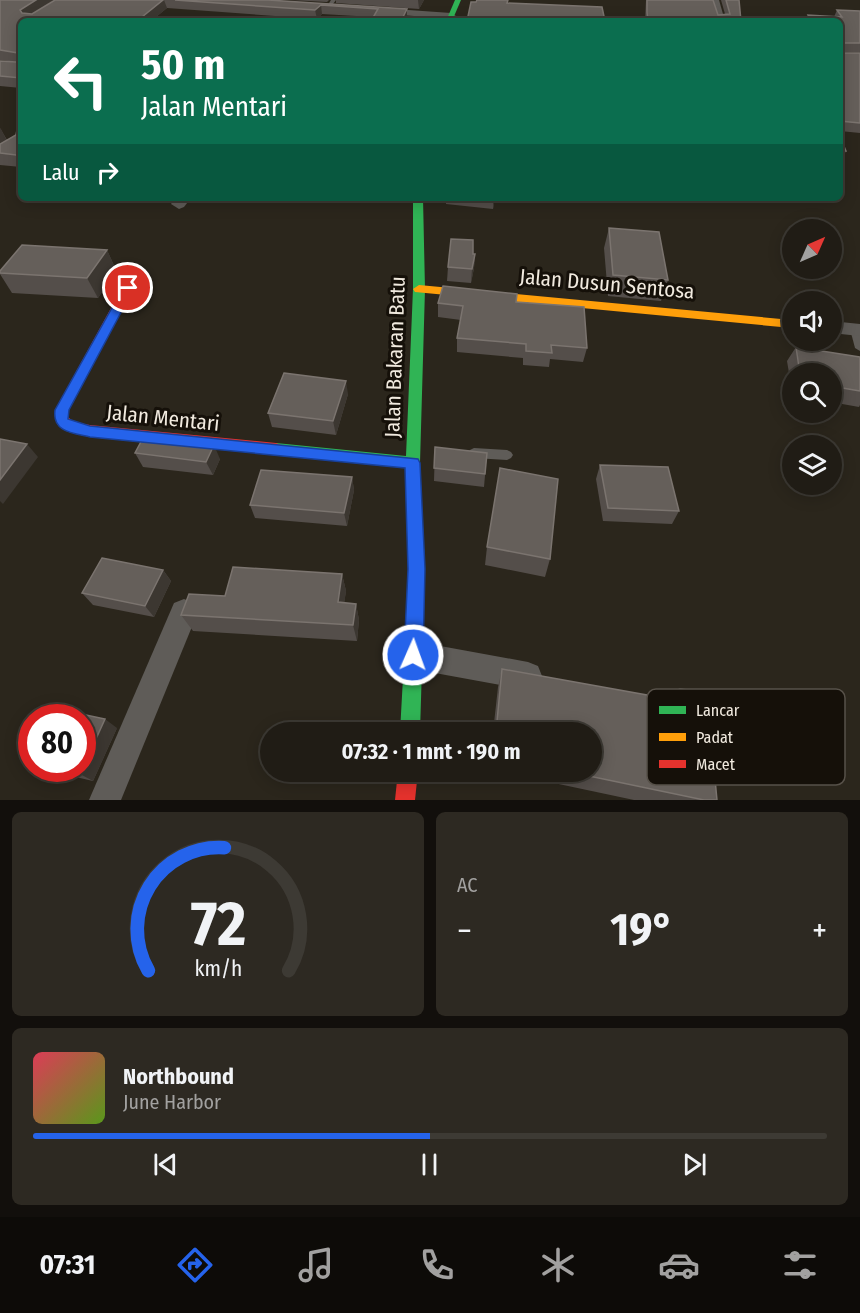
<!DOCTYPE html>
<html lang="id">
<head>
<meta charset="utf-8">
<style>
  body { margin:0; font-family:"Fira Sans Condensed",sans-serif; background:#2d2922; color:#f1f3f6; height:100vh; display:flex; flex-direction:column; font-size:22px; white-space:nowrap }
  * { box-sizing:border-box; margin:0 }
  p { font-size:20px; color:#a2a1a0 }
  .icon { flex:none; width:33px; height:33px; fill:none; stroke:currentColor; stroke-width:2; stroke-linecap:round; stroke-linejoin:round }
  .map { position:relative; height:800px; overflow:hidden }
  .details { display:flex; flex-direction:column; gap:12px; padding:12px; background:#120f0c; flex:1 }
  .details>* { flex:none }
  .top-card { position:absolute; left:18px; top:18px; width:825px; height:183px; border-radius:9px; box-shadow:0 3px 15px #0003,0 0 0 2px #3d3a34; background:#0b6e4f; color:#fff; overflow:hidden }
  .needle { width:39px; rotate:45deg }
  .tools { position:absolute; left:782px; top:219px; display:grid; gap:12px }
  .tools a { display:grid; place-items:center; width:60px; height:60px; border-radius:50%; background:#201c15; box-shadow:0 3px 15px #0003,0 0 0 2px #3d3a34; font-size:30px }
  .speed { position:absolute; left:18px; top:704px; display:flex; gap:12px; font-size:30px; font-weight:700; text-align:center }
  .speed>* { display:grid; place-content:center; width:78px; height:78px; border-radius:50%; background:#201c15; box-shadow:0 3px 15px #0003,0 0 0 2px #3d3a34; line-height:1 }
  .speed .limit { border:9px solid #d22; background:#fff; color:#111 }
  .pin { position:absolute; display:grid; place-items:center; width:51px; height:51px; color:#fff; margin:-26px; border:3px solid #fff; border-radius:50%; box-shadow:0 2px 6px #0007 }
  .me { position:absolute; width:66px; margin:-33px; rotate:2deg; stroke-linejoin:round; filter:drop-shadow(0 0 4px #0008) }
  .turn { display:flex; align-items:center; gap:21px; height:126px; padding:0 24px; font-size:27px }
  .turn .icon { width:78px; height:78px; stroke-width:2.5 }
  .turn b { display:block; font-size:42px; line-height:51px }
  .then { display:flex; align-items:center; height:57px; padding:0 24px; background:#0003; gap:12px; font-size:22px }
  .big { font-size:45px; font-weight:700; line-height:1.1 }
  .details .widget { flex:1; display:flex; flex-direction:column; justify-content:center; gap:9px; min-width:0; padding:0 21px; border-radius:9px; background:#2d2922 }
  .details .dial { align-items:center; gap:0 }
  .dial svg { height:156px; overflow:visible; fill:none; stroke:#3d3a34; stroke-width:7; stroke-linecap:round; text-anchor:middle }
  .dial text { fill:#f1f3f6; stroke:none }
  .song { display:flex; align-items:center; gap:18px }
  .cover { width:72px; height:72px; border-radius:9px; background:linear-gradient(135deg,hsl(350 70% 55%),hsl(90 70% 35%)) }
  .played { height:6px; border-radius:3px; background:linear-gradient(90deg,#2563eb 50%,#3d3a34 50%) }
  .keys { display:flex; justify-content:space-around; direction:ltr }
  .heat { display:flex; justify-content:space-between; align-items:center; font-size:33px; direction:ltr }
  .details .tiles { flex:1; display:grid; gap:12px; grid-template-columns:1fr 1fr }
  .widget:last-child { grid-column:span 2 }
  .trip { position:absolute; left:260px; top:722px; width:342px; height:60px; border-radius:30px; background:#201c15; box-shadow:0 3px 15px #0003,0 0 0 2px #3d3a34; font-weight:700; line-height:60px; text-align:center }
  .tabs { display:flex; height:96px; justify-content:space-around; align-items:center; background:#0d0b08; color:#a2a1a0 }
  .tabs .icon { width:42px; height:42px }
  .tabs .current { color:#2563eb }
  .tabs b { font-size:27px; color:#f1f3f6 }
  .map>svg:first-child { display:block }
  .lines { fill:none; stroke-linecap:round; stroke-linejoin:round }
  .lane { fill:#5f5c58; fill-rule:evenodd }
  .street { fill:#5f5c58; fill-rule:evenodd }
  .fast { fill:#30b455; fill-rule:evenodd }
  .slow { fill:#ff9f0a; fill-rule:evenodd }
  .jam { fill:#e5322d; fill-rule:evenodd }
  .wall { fill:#544e4a }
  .shaded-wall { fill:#3c3731 }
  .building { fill:#655f5a; stroke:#7b746f; stroke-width:1.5 }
  .route { fill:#2563eb; stroke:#184099; stroke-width:1.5 }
  .labels { text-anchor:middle; stroke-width:6; stroke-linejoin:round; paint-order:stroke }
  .street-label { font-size:21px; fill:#f1eadf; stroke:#151009 }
  .key { fill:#151009; stroke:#575149; stroke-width:1.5 }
  .key-label { font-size:16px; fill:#f1eadf }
</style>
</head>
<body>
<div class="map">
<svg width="860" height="800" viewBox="0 0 860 800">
  <rect width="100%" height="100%" fill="#2b261c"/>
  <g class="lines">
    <!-- lane -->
    <g class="lane">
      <polygon points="331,0 336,0 330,8 326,8"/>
      <polygon points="855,326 858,327 860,330 860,351 855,348 850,329"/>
      <polygon points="474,448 507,450 511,452 513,455 511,458 507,460 474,458 470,456 468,453 470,450"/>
    </g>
    <!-- street -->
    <g class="street">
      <polygon points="709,0 719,0 725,21 715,21"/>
      <polygon points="380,8 451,13 456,16 451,19 377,13 375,11"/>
      <polygon points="607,16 611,17 612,21 602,21 603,17"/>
      <polygon points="626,16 630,17 631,21 621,21 622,17"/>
      <polygon points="175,198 191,198 184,207 179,209 171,204"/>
      <polygon points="831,321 860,324 860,336 831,333"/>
      <polygon points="184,599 194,603 198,612 121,800 89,800 174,603"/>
      <polygon points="413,641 528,662 538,666 542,676 538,686 528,690 413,669 403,665 399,655 403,645"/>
      <path d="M680 688 732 697 743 701 747 712 743 723C723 731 689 722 670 713L665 703 670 693Z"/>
    </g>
    <!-- fast -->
    <g class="fast">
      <polygon points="455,0 461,0 452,21 446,21"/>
      <polygon points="413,198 423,198 425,289 420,463 425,569 420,732 400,732 409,569 406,468 276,455 271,453 269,449 271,445 276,443 406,456 413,289"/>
    </g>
    <!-- slow -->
    <polygon class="slow" points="419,285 792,320 792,328 415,292 413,289"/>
    <!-- jam -->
    <g class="jam">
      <path d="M128 284 134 288 69 410 68 417 74 422 90 425 276 443 281 445 283 449 281 453 276 455 90 437C73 433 52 432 55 410L122 288Z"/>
      <polygon points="398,771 418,771 415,800 395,800"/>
    </g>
  </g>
  <!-- wall -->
  <g class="wall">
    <polygon points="0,0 53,0 35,12 55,0 268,0 407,9 407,18 373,17 322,14 317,19 167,8 151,21 21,21 21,88 0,86 0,61 17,62 0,60"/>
    <polygon points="290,0 329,0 327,2"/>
    <polygon points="336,0 424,0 419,9 336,3"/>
    <polygon points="646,0 713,0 718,15 725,14 721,0 739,0 741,21 645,21"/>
    <polygon points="837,10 860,11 860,52 843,52 844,53 860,53 860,133 840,131 840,21 806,21 808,15 834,17"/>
    <polygon points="0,128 7,140 21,131 21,167 0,165"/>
    <polygon points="840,151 846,151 841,161 840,161"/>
    <polygon points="446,198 495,198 493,209 446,204"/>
    <polygon points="609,228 668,280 661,301 608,296 604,248"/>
    <polygon points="107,250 116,270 98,298 12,293 0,274 0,271"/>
    <polygon points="473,254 475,254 474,268 471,283 447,281 448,267"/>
    <polygon points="516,302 587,348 583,362 550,359 549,367 523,365 523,358 457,352 457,338 461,320 438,317 438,303"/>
    <polygon points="796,347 860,357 860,405 859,407 831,402 831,374 792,374 792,391 787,361"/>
    <polygon points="348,394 336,435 272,427 268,413"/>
    <polygon points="435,447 487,453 484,487 434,481"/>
    <polygon points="135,453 220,459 213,475 143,467"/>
    <polygon points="600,465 679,511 672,524 603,521 596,479"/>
    <polygon points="352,477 354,490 347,526 255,518 250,505"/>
    <polygon points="487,547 550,559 545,577 485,565"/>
    <polygon points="163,570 171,581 154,617 93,605 82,593"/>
    <polygon points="342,574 346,591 344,603 356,604 359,620 357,641 193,631 181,615 225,596"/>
    <polygon points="502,669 717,800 634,800 497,771 591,771 591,732 493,732 498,687"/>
    <polygon points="117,728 93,781 54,772 45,768 82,768"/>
  </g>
  <!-- shaded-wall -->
  <g class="shaded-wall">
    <polygon points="36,0 53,0 24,20 20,10"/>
    <polygon points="163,0 164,0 167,8 151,21 137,21"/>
    <polygon points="418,0 424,0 419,9"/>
    <polygon points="321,5 322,14 317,19 315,10"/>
    <polygon points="407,9 407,18 406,21 401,21"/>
    <polygon points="0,129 1,129 7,141 0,146"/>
    <polygon points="21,151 21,164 16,155"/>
    <polygon points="493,198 495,198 493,209"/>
    <polygon points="107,250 116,270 98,298 87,278"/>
    <polygon points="475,254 474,268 471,283 472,269"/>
    <polygon points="346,381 348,394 336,435 333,421"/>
    <polygon points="27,444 38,457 3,504 0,501 0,480"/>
    <polygon points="214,445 220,459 213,475 206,462"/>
    <polygon points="352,477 354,490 347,526 344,513"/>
    <polygon points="163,570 171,581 154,617 145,606"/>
    <polygon points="342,574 346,591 342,619 338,602"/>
    <polygon points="356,604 359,620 357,641 353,625"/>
    <polygon points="105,719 117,728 93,781 80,774"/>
  </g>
  <!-- building -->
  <g class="building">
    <polygon points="0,0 36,0 20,10 22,13 32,14 55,0 163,0 137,21 21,21 21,78 0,76 0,61 16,62 19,60 18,53 0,50"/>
    <polygon points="175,0 268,0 407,9 401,21 371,21 378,9 321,5 315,10"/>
    <polygon points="477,0 508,0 507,3 602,7 605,21 467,21 471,2 476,2"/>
    <polygon points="647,0 713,0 718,15 730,14 726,0 739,0 741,21 648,21 647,12"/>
    <polygon points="837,10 860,11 860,43 844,43 842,51 844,53 860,53 860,123 840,121 840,21 811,21 808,15 842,17"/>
    <polygon points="17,130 21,131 21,151 16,155 0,153 0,144 16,135"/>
    <polygon points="840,137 846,151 840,151"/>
    <polygon points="609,228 659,232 668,280 613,275"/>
    <polygon points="451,239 473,240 473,254 475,254 472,269 448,267"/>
    <polygon points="22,245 107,250 87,278 0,273 0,271"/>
    <polygon points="443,286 517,294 516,302 584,307 587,348 551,345 552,353 526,351 526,344 457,338 463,306 438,303"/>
    <polygon points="796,347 860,357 860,391 831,386 831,374 800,374"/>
    <polygon points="284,373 346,381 333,421 268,413"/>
    <polygon points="143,438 214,445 206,462 135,453"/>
    <polygon points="0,439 27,444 0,480"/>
    <polygon points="435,447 487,453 485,474 434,468"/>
    <polygon points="600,465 668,467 679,511 608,508"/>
    <polygon points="500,468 558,479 550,559 487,547"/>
    <polygon points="261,470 352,477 344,513 250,505"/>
    <polygon points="102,558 163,570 145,606 82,593"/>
    <polygon points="233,567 342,574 338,602 356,604 353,625 181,615 189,594 225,596"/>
    <polygon points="502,669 708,706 717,800 704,800 565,771 591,771 591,732 496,732"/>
    <polygon points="67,711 105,719 80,774 52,768 82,768 82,717 64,717"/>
  </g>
  <!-- route -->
  <path class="route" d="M128 285 134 288 69 410 68 419 90 426 418 459 420 463 425 569 423 655 420 662 413 665 407 662 404 655 408 569 405 468 90 437C73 433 52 432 55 410L123 288Z"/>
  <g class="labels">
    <!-- street labels -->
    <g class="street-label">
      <text transform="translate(607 284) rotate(5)" y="7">Jalan Dusun Sentosa</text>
      <text transform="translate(395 357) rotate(-88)" y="7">Jalan Bakaran Batu</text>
      <text transform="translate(163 418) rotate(6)" y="7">Jalan Mentari</text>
    </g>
  </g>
  <!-- legend -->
  <rect x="647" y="689" width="198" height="96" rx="9" class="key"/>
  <rect x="659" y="706" width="27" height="8" fill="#30b455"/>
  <rect x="659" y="733" width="27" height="8" fill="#ff9f0a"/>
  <rect x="659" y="760" width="27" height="8" fill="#e5322d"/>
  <g class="key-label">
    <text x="696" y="716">Lancar</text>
    <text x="696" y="743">Padat</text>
    <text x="696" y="770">Macet</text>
  </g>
</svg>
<div class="tools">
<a><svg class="needle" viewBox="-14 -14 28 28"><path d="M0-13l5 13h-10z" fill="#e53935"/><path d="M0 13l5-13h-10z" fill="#a2a1a0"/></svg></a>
<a><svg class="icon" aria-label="sound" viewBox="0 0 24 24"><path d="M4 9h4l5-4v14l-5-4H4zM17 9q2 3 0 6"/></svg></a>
<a><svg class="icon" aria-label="search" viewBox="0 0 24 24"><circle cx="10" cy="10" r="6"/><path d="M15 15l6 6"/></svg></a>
<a><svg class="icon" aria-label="layers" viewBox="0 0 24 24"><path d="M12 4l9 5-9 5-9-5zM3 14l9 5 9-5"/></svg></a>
</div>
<div class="speed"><div class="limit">80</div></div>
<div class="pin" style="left:128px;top:288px;background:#d93025"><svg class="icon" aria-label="arrive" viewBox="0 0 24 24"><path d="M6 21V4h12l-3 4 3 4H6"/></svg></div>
<svg class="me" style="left:413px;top:655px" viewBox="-20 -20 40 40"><circle r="17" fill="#2563eb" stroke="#fff" stroke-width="3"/><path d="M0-11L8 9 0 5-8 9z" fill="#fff"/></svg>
<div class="trip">07:32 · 1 mnt · 190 m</div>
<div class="top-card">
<div class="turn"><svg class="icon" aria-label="left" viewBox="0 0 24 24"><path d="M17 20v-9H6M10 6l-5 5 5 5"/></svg><div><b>50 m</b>Jalan Mentari</div></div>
<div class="then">Lalu<svg class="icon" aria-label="right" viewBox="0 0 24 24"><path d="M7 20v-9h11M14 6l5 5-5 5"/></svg></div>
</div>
</div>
<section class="details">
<div class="tiles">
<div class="widget dial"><svg viewBox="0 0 100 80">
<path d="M14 69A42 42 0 1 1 86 69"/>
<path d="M14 69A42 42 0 0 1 53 6" stroke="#2563eb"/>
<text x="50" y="56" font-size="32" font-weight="700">72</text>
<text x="50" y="72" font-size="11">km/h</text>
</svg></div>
<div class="widget"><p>AC</p>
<div class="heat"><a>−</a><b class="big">19°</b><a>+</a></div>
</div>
<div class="widget">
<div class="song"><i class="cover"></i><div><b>Northbound</b><p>June Harbor</p></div></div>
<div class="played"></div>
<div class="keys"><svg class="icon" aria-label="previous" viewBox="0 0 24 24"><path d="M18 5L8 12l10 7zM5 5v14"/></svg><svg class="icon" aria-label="pause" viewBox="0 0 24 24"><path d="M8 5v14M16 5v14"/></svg><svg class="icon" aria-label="next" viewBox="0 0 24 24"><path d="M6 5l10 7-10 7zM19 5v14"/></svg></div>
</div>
</div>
</section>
<nav class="tabs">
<b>07:31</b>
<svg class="icon current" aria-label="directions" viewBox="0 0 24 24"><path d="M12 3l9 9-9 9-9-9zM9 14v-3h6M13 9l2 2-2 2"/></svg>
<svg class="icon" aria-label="music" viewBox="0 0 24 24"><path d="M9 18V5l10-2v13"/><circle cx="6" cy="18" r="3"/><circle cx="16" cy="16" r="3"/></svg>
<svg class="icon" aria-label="phone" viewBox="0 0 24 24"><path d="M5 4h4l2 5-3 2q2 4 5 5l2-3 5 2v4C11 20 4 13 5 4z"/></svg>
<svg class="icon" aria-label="climate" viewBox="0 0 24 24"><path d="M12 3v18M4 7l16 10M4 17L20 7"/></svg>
<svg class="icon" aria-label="car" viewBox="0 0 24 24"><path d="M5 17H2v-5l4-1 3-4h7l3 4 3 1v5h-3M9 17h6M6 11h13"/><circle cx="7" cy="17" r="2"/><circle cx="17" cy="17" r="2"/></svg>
<svg class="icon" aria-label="filters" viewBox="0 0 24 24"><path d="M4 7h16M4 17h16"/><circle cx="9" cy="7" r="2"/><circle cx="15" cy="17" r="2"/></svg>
</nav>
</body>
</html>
